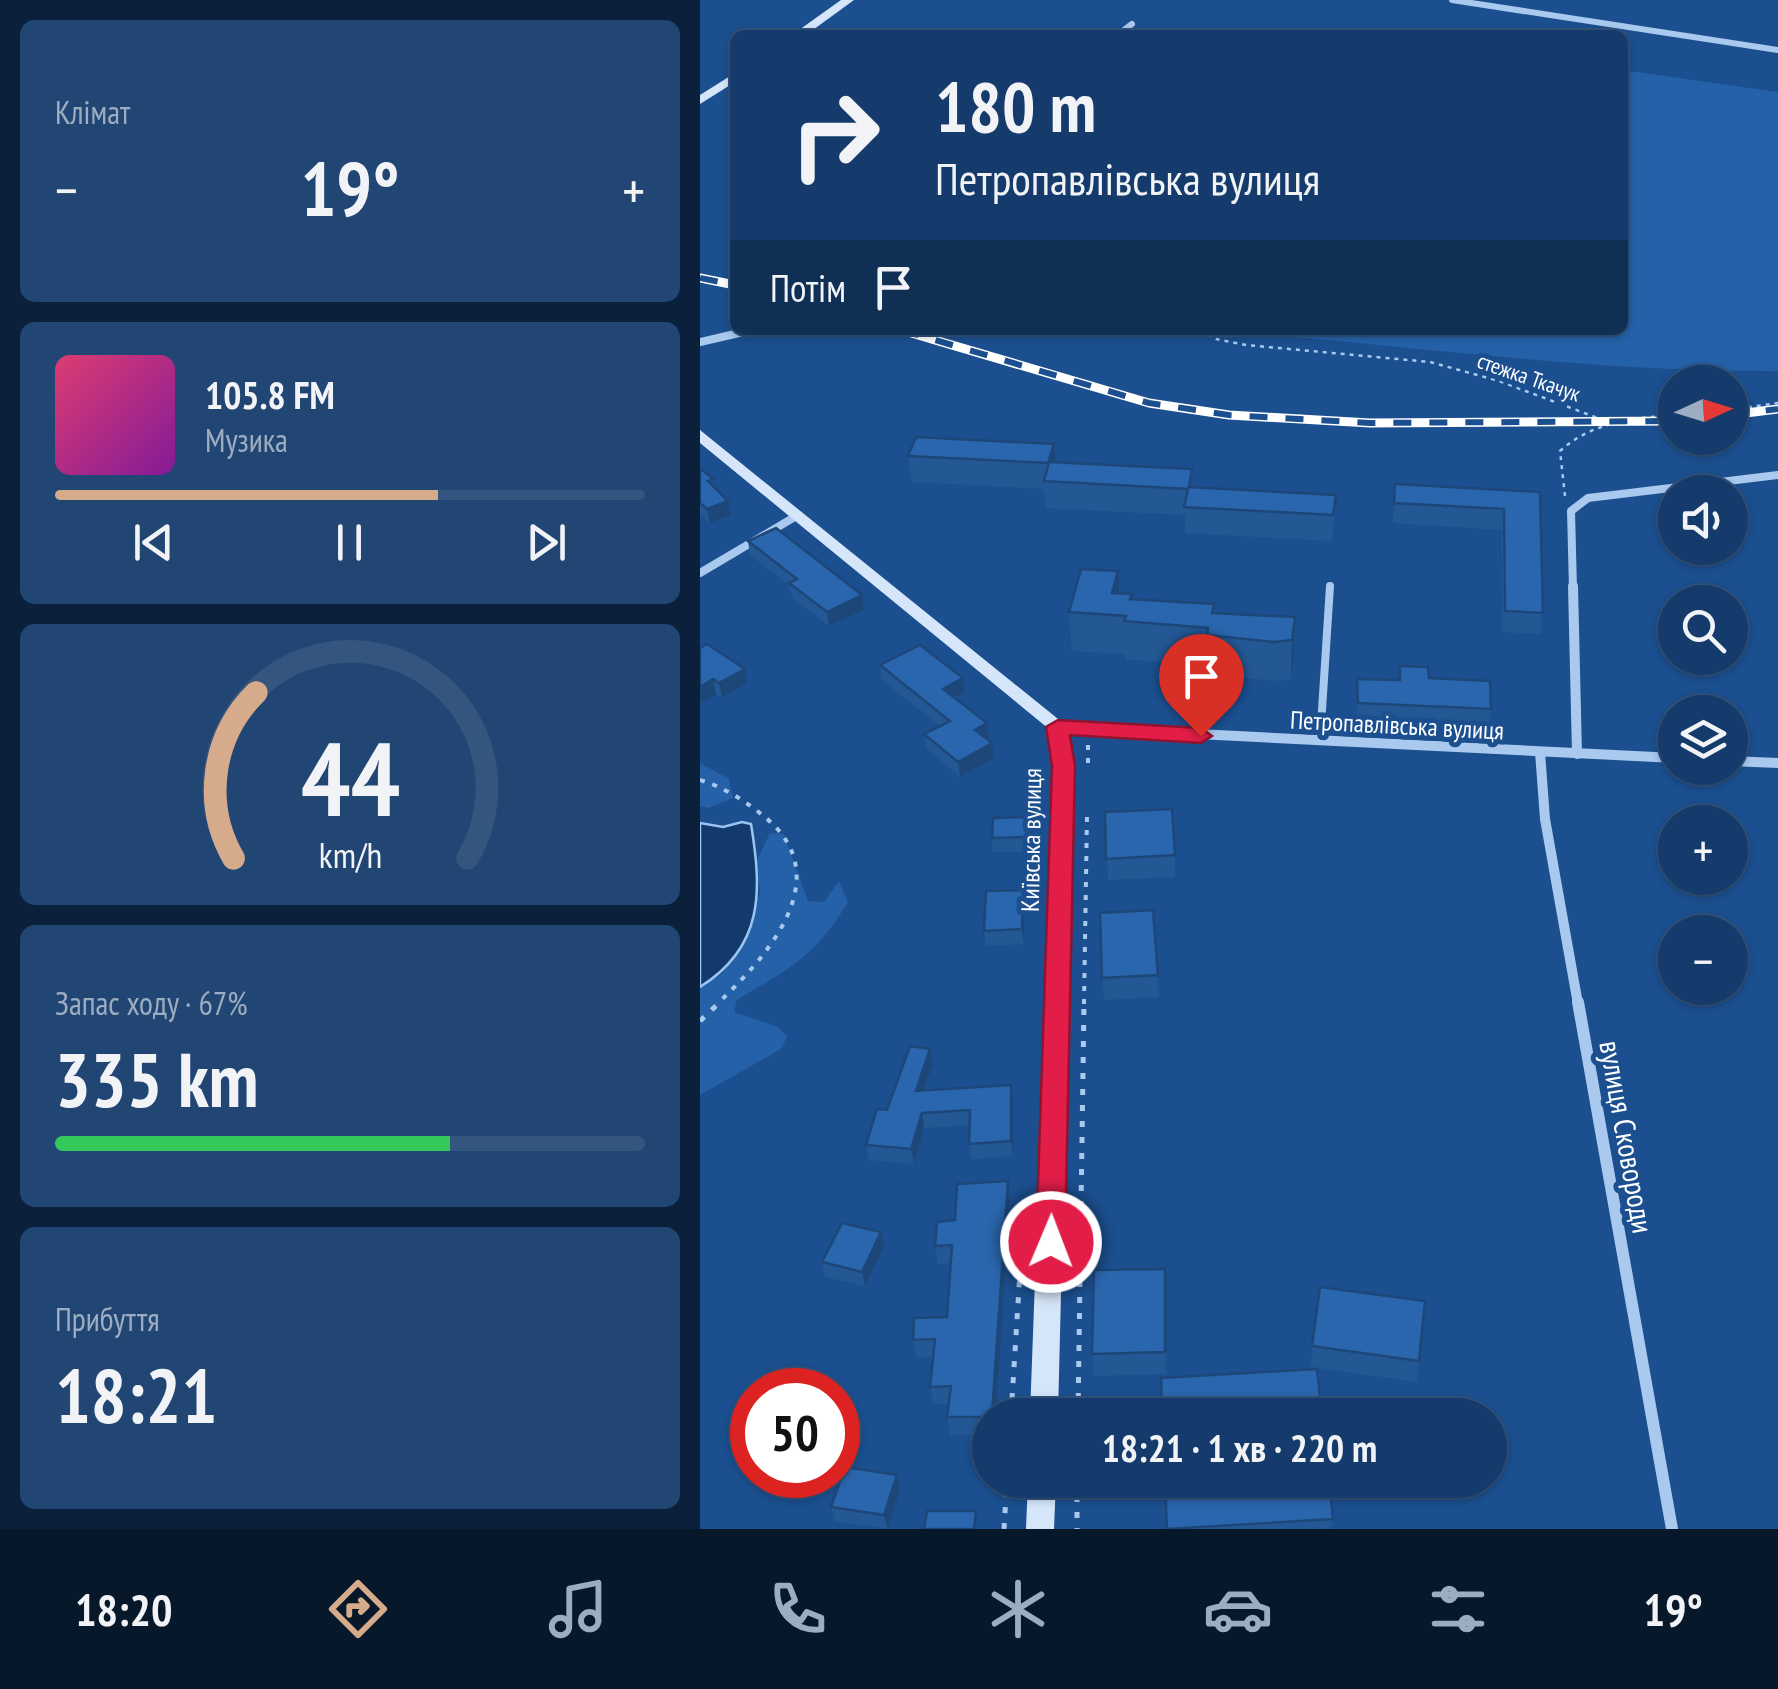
<!DOCTYPE html>
<html lang="uk">
<head>
<meta charset="utf-8">
<style>
  body { margin:0; font-family:"PT Sans Narrow",sans-serif; background:#214673; color:#f1f3f6; height:100vh; display:flex; flex-direction:column; font-size:38px; white-space:nowrap }
  * { box-sizing:border-box; margin:0 }
  p { font-size:32px; color:#9dadc1 }
  .icon { flex:none; width:55px; height:55px; fill:none; stroke:currentColor; stroke-width:2; stroke-linecap:round; stroke-linejoin:round }
  .map { position:relative; flex:1; overflow:hidden }
  .side { display:flex; flex-direction:column; gap:20px; padding:20px; background:#0b203b; width:700px }
  .side>* { flex:none }
  .banner { position:absolute; left:30px; top:30px; width:898px; height:305px; border-radius:15px; box-shadow:0 2px 8px #0004,0 0 0 2px #33557e; background:#143b6b; color:#f1f3f6; overflow:hidden }
  .needle { width:65px; rotate:86deg }
  .controls { position:absolute; left:958px; top:365px; display:grid; gap:20px }
  .controls a { display:grid; place-items:center; width:90px; height:90px; border-radius:50%; background:#143b6b; box-shadow:0 2px 8px #0004,0 0 0 2px #33557e; font-size:50px }
  .speed { position:absolute; left:30px; top:1368px; display:flex; gap:20px; font-size:50px; font-weight:700; text-align:center }
  .speed>* { display:grid; place-content:center; width:130px; height:130px; border-radius:50%; background:#143b6b; box-shadow:0 2px 8px #0004,0 0 0 2px #33557e; line-height:1 }
  .speed .limit { border:15px solid #d22; background:#fff; color:#111 }
  .pin { position:absolute; display:grid; place-items:center; width:85px; height:85px; color:#fff; margin:-102px -42px; border-radius:50% 50% 50% 0; rotate:-45deg; box-shadow:0 0 10px #0007 }
  .pin .icon { rotate:45deg }
  .me { position:absolute; width:110px; margin:-55px; rotate:1deg; stroke-linejoin:round; filter:drop-shadow(0 0 8px #0008) }
  .turn { display:flex; align-items:center; gap:35px; height:210px; padding:0 40px; font-size:45px }
  .turn .icon { width:130px; height:130px; stroke-width:2.5 }
  .turn b { display:block; font-size:70px; line-height:85px }
  .then { display:flex; align-items:center; height:95px; padding:0 40px; background:#0003; gap:20px; font-size:38px }
  .big { font-size:75px; font-weight:700; line-height:1.1 }
  .side .widget { flex:1; display:flex; flex-direction:column; justify-content:center; gap:15px; min-width:0; padding:0 35px; border-radius:15px; background:#214673 }
  .side .dial { align-items:center; gap:0 }
  .dial svg { height:260px; overflow:visible; fill:none; stroke:#33557e; stroke-width:7; stroke-linecap:round; text-anchor:middle }
  .dial text { fill:#f1f3f6; stroke:none }
  .song { display:flex; align-items:center; gap:30px }
  .cover { width:120px; height:120px; border-radius:15px; background:linear-gradient(135deg,hsl(340 70% 55%),hsl(290 70% 35%)) }
  .played { height:10px; border-radius:5px; background:linear-gradient(90deg,#d6ab8b 65%,#33557e 65%) }
  .keys { display:flex; justify-content:space-around; direction:ltr }
  .heat { display:flex; justify-content:space-between; align-items:center; font-size:55px; direction:ltr }
  .charge { height:15px; border-radius:8px; background:linear-gradient(90deg,#34c759 67%,#33557e 0) }
  .trip { position:absolute; left:272px; top:1398px; width:535px; height:100px; border-radius:50px; background:#143b6b; box-shadow:0 2px 8px #0004,0 0 0 2px #33557e; font-weight:700; line-height:100px; text-align:center }
  .tab-bar { display:flex; height:160px; justify-content:space-around; align-items:center; background:#08182b; color:#9dadc1 }
  .tab-bar .icon { width:70px; height:70px }
  .tab-bar .selected { color:#d6ab8b }
  .tab-bar b { font-size:45px; color:#f1f3f6 }
  main { display:flex; flex:1; min-height:0 }
  .map>svg:first-child { display:block }
  .green { fill:#2461a8 }
  .water { fill:#123a6d; stroke:#9cc4f0; stroke-width:2.5 }
  .lines { fill:none; stroke-linecap:round; stroke-linejoin:round }
  .path-far2 { stroke:#a9c9ee; stroke-width:2.5; stroke-dasharray:4 5; stroke-linecap:butt }
  .path-far1 { stroke:#a9c9ee; stroke-width:4; stroke-dasharray:5 8; stroke-linecap:butt }
  .path { stroke:#a9c9ee; stroke-width:5; stroke-dasharray:6 10; stroke-linecap:butt }
  .lane { stroke:#a9c9ee; stroke-width:8 }
  .street-far3 { stroke:#a9c9ee; stroke-width:6 }
  .street-far2 { stroke:#a9c9ee; stroke-width:8 }
  .street-far1 { stroke:#a9c9ee; stroke-width:10 }
  .street { stroke:#a9c9ee; stroke-width:12 }
  .secondary { fill:#d6e6fa; fill-rule:evenodd }
  .rail-casing { stroke:#fff; stroke-width:9 }
  .rail { stroke:#1b4f8f; stroke-width:6; stroke-dasharray:18; stroke-linecap:butt }
  .wall { fill:#245895 }
  .shaded-wall { fill:#1d4779 }
  .building { fill:#2a66ad; stroke:#1d4779; stroke-width:2.5 }
  .route { fill:#e11d48; stroke:#92132f; stroke-width:2.5 }
  .labels { text-anchor:middle; stroke-width:10; stroke-linejoin:round; paint-order:stroke }
  .far-street-label { font-size:22px; fill:#fff; stroke:#1b4f8f }
  .street-label { font-size:25px; fill:#fff; stroke:#1b4f8f }
  .near-street-label { font-size:30px; fill:#fff; stroke:#1b4f8f }
</style>
</head>
<body>
<main>
<section class="side">
<div class="widget"><p>Клімат</p>
<div class="heat"><a>−</a><b class="big">19°</b><a>+</a></div>
</div>
<div class="widget">
<div class="song"><i class="cover"></i><div><b>105.8 FM</b><p>Музика</p></div></div>
<div class="played"></div>
<div class="keys"><svg class="icon" aria-label="previous" viewBox="0 0 24 24"><path d="M18 5L8 12l10 7zM5 5v14"/></svg><svg class="icon" aria-label="pause" viewBox="0 0 24 24"><path d="M8 5v14M16 5v14"/></svg><svg class="icon" aria-label="next" viewBox="0 0 24 24"><path d="M6 5l10 7-10 7zM19 5v14"/></svg></div>
</div>
<div class="widget dial"><svg viewBox="0 0 100 80">
<path d="M14 69A42 42 0 1 1 86 69"/>
<path d="M14 69A42 42 0 0 1 21 18" stroke="#d6ab8b"/>
<text x="50" y="56" font-size="32" font-weight="700">44</text>
<text x="50" y="72" font-size="11">km/h</text>
</svg></div>
<div class="widget"><p>Запас ходу · 67%</p><b class="big">335 km</b><div class="charge"></div></div>
<div class="widget"><p>Прибуття</p><b class="big">18:21</b></div>
</section>
<div class="map">
<svg width="1078" height="1529" viewBox="0 0 1078 1529">
  <rect width="100%" height="100%" fill="#1b4f8f"/>
  <!-- green -->
  <g class="green">
    <path d="M923 70 1078 92V371C894 372 710 346 526 331L922 330Z"/>
    <polygon points="0,763 29,779 33,798 8,808 0,806"/>
    <path d="M70 833 84 834 108 901 124 902 139 881 148 902C115 957 90 968 37 1000L34 1012 78 1027 87 1037 81 1049 0 1095V987L23 973 60 893 57 860Z"/>
  </g>
  <!-- water -->
  <path class="water" d="M42 822 51 824C62 891 64 947 0 987V823L23 827Z"/>
  <g class="lines">
    <!-- path-far2 -->
    <g class="path-far2">
      <polyline points="500,330 516,339 546,345 730,362 799,381 911,423"/>
      <polyline points="1030,410 1078,403"/>
      <path d="M865 496 860 451C892 422 933 418 975 415"/>
    </g>
    <!-- path-far1 -->
    <g class="path-far1">
      <polyline points="388,745 388,765"/>
      <path d="M0 780C24 787 47 802 66 818 138 878 67 957 17 1004"/>
      <polyline points="384,1004 387,815"/>
    </g>
    <!-- path -->
    <g class="path">
      <polyline points="0,1021 20,1002"/>
      <polyline points="311,1415 322,1240"/>
      <polyline points="378,1415 384,1002"/>
      <polyline points="377,1480 377,1529"/>
      <polyline points="304,1529 307,1480"/>
    </g>
    <!-- lane -->
    <polyline class="lane" points="620,741 630,586"/>
    <!-- street-far3 -->
    <g class="street-far3">
      <polyline points="752,0 1078,50"/>
      <polyline points="427,35 424,30 432,24"/>
    </g>
    <!-- street-far2 -->
    <g class="street-far2">
      <polyline points="0,342 52,330"/>
      <polyline points="0,573 98,515"/>
      <polyline points="873,589 871,511 888,498 1078,475"/>
    </g>
    <!-- street-far1 -->
    <g class="street-far1">
      <polyline points="873,586 877,754"/>
      <polyline points="358,727 975,758"/>
      <polyline points="840,752 845,819 878,1004"/>
      <polyline points="1030,761 1078,763"/>
    </g>
    <!-- street -->
    <polyline class="street" points="878,1002 972,1529"/>
    <!-- secondary -->
    <g class="secondary">
      <polygon points="141,0 154,0 106,35 92,35"/>
      <polygon points="35,73 35,82 0,104 0,95"/>
      <polygon points="0,430 368,727 374,765 358,1415 330,1415 354,765 349,729 0,443"/>
      <polygon points="328,1480 356,1480 354,1529 326,1529"/>
    </g>
    <defs>
      <g id="rail">
        <polyline points="0,278 35,285"/>
        <polyline points="201,330 449,403 529,415 670,423 975,421"/>
        <polyline points="1030,415 1078,409"/>
      </g>
    </defs>
    <!-- rail casing -->
    <use href="#rail" class="rail-casing"/>
    <!-- rail -->
    <use href="#rail" class="rail"/>
  </g>
  <!-- wall -->
  <g class="wall">
    <polygon points="354,444 355,462 493,488 636,495 632,541 485,533 485,515 346,508 344,489 212,482 208,456"/>
    <polygon points="0,468 14,488 31,515 10,523 0,515"/>
    <polygon points="695,484 840,492 843,613 840,634 802,632 802,530 693,523"/>
    <polygon points="48,541 164,610 129,626 92,597 90,586 50,555"/>
    <polygon points="419,593 432,594 432,599 514,613 595,617 594,656 591,679 574,681 507,674 507,667 426,659 426,654 372,651 369,612"/>
    <polygon points="0,648 45,669 47,683 22,698 16,694"/>
    <polygon points="180,665 263,678 265,692 255,698 289,737 286,739 292,743 294,758 260,777 226,749 224,734 240,726 182,680"/>
    <polygon points="700,666 729,678 791,709 789,724 657,717 657,679 699,680"/>
    <polygon points="405,812 475,855 475,877 408,880"/>
    <polygon points="330,817 331,832 330,852 293,852 292,838"/>
    <polygon points="323,890 324,944 286,946 284,931"/>
    <polygon points="453,910 459,997 404,1000 400,913"/>
    <polygon points="233,1064 224,1091 313,1100 313,1156 271,1159 269,1144 269,1125 224,1128 214,1164 169,1160 166,1145 187,1110"/>
    <polygon points="310,1199 296,1415 290,1415 290,1434 250,1435 247,1417 249,1404 233,1404 230,1387 233,1357 216,1357 213,1340 247,1317 251,1263 238,1264 235,1246 255,1220"/>
    <polygon points="184,1247 165,1286 125,1277 122,1262"/>
    <polygon points="466,1290 466,1374 394,1376 392,1354"/>
    <polygon points="725,1301 717,1382 611,1367 612,1346"/>
    <polygon points="200,1489 188,1529 135,1521 131,1507"/>
    <polygon points="633,1519 632,1529 467,1529"/>
  </g>
  <!-- shaded-wall -->
  <g class="shaded-wall">
    <polygon points="354,444 356,470 348,463"/>
    <polygon points="28,501 31,515 10,523 7,509"/>
    <polygon points="418,571 420,609 412,593"/>
    <polygon points="162,595 164,610 129,626 127,612"/>
    <polygon points="595,617 594,656 591,679 592,640"/>
    <polygon points="45,669 47,683 22,698 19,683"/>
    <polygon points="263,678 265,692 245,703 243,689"/>
    <polygon points="13,679 16,694 0,703 0,687"/>
    <polygon points="287,723 289,737 276,744 275,730"/>
    <polygon points="292,743 294,758 260,777 258,762"/>
    <polygon points="330,817 331,832 330,852 328,837"/>
    <polygon points="323,890 324,904 324,944 322,929"/>
    <polygon points="230,1049 233,1064 218,1106 216,1091"/>
    <polygon points="311,1085 313,1100 313,1156 311,1141"/>
    <polygon points="222,1113 224,1128 214,1164 211,1149"/>
    <polygon points="308,1181 310,1199 296,1415 292,1415"/>
    <polygon points="181,1232 184,1247 165,1286 162,1272"/>
    <polygon points="197,1475 200,1489 188,1529 184,1515"/>
  </g>
  <!-- building -->
  <g class="building">
    <polygon points="216,437 354,444 348,463 208,456"/>
    <polygon points="349,462 492,469 489,487 636,495 633,515 484,507 488,489 344,481"/>
    <polygon points="0,468 13,479 8,481 28,501 7,509 0,503"/>
    <polygon points="695,484 840,492 843,613 805,611 804,509 694,503"/>
    <polygon points="76,528 162,595 127,612 89,583 97,579 48,541"/>
    <polygon points="381,569 418,571 412,593 432,594 430,599 514,604 512,613 595,617 592,640 574,642 507,635 508,628 424,621 426,616 369,612"/>
    <polygon points="7,644 45,669 19,683 13,679 0,687 0,648"/>
    <polygon points="220,645 263,678 243,689 287,723 275,730 292,743 258,762 224,734 250,721 180,665"/>
    <polygon points="700,666 728,667 729,678 790,681 791,709 658,703 657,679 700,680"/>
    <polygon points="472,809 475,855 406,859 405,812"/>
    <polygon points="330,817 328,837 292,838 293,818"/>
    <polygon points="323,890 322,929 284,931 286,891"/>
    <polygon points="453,910 458,975 402,978 400,913"/>
    <polygon points="210,1046 230,1049 216,1091 311,1085 311,1141 269,1144 270,1110 222,1113 211,1149 166,1145 177,1109 187,1110"/>
    <polygon points="308,1181 292,1415 290,1415 290,1417 247,1417 251,1386 230,1387 235,1339 213,1340 214,1318 247,1317 252,1245 235,1246 237,1222 255,1220 257,1184"/>
    <polygon points="142,1223 181,1232 162,1272 122,1262"/>
    <polygon points="465,1269 465,1352 392,1354 394,1270"/>
    <polygon points="620,1287 725,1301 719,1361 612,1346"/>
    <polygon points="617,1369 622,1415 462,1415 461,1378"/>
    <polygon points="145,1467 197,1475 184,1515 131,1507"/>
    <polygon points="465,1480 629,1480 633,1519 467,1529"/>
    <polygon points="227,1511 276,1511 274,1529 224,1529"/>
  </g>
  <!-- route -->
  <polygon class="route" points="358,720 501,728 512,736 501,743 370,735 375,766 365,1242 361,1250 351,1254 341,1250 336,1242 352,766 346,727"/>
  <g class="labels">
    <!-- far-street labels -->
    <g class="far-street-label">
      <text transform="translate(829 377) rotate(19)" y="8">стежка Ткачук</text>
    </g>
    <!-- street labels -->
    <g class="street-label">
      <text transform="translate(697 725) rotate(3)" y="9">Петропавлівська вулиця</text>
      <text transform="translate(331 840) rotate(-89)" y="9">Київська вулиця</text>
    </g>
    <!-- near-street labels -->
    <g class="near-street-label">
      <text transform="translate(926 1137) rotate(80)" y="10">вулиця Сковороди</text>
    </g>
  </g>
</svg>
<div class="controls">
<a><svg class="needle" viewBox="-14 -14 28 28"><path d="M0-13l5 13h-10z" fill="#e53935"/><path d="M0 13l5-13h-10z" fill="#9dadc1"/></svg></a>
<a><svg class="icon" aria-label="sound" viewBox="0 0 24 24"><path d="M4 9h4l5-4v14l-5-4H4zM17 9q2 3 0 6"/></svg></a>
<a><svg class="icon" aria-label="search" viewBox="0 0 24 24"><circle cx="10" cy="10" r="6"/><path d="M15 15l6 6"/></svg></a>
<a><svg class="icon" aria-label="layers" viewBox="0 0 24 24"><path d="M12 4l9 5-9 5-9-5zM3 14l9 5 9-5"/></svg></a>
<a>+</a>
<a>−</a>
</div>
<div class="speed"><div class="limit">50</div></div>
<div class="pin" style="left:501px;top:736px;background:#d93025"><svg class="icon" aria-label="arrive" viewBox="0 0 24 24"><path d="M6 21V4h12l-3 4 3 4H6"/></svg></div>
<svg class="me" style="left:351px;top:1242px" viewBox="-20 -20 40 40"><circle r="17" fill="#e11d48" stroke="#fff" stroke-width="3"/><path d="M0-11L8 9 0 5-8 9z" fill="#fff"/></svg>
<div class="trip">18:21 · 1 хв · 220 m</div>
<div class="banner">
<div class="turn"><svg class="icon" aria-label="right" viewBox="0 0 24 24"><path d="M7 20v-9h11M14 6l5 5-5 5"/></svg><div><b>180 m</b>Петропавлівська вулиця</div></div>
<div class="then">Потім<svg class="icon" aria-label="arrive" viewBox="0 0 24 24"><path d="M6 21V4h12l-3 4 3 4H6"/></svg></div>
</div>
</div>
</main>
<nav class="tab-bar">
<b>18:20</b>
<svg class="icon selected" aria-label="directions" viewBox="0 0 24 24"><path d="M12 3l9 9-9 9-9-9zM9 14v-3h6M13 9l2 2-2 2"/></svg>
<svg class="icon" aria-label="music" viewBox="0 0 24 24"><path d="M9 18V5l10-2v13"/><circle cx="6" cy="18" r="3"/><circle cx="16" cy="16" r="3"/></svg>
<svg class="icon" aria-label="phone" viewBox="0 0 24 24"><path d="M5 4h4l2 5-3 2q2 4 5 5l2-3 5 2v4C11 20 4 13 5 4z"/></svg>
<svg class="icon" aria-label="climate" viewBox="0 0 24 24"><path d="M12 3v18M4 7l16 10M4 17L20 7"/></svg>
<svg class="icon" aria-label="car" viewBox="0 0 24 24"><path d="M5 17H2v-5l4-1 3-4h7l3 4 3 1v5h-3M9 17h6M6 11h13"/><circle cx="7" cy="17" r="2"/><circle cx="17" cy="17" r="2"/></svg>
<svg class="icon" aria-label="filters" viewBox="0 0 24 24"><path d="M4 7h16M4 17h16"/><circle cx="9" cy="7" r="2"/><circle cx="15" cy="17" r="2"/></svg>
<b>19°</b>
</nav>
</body>
</html>
